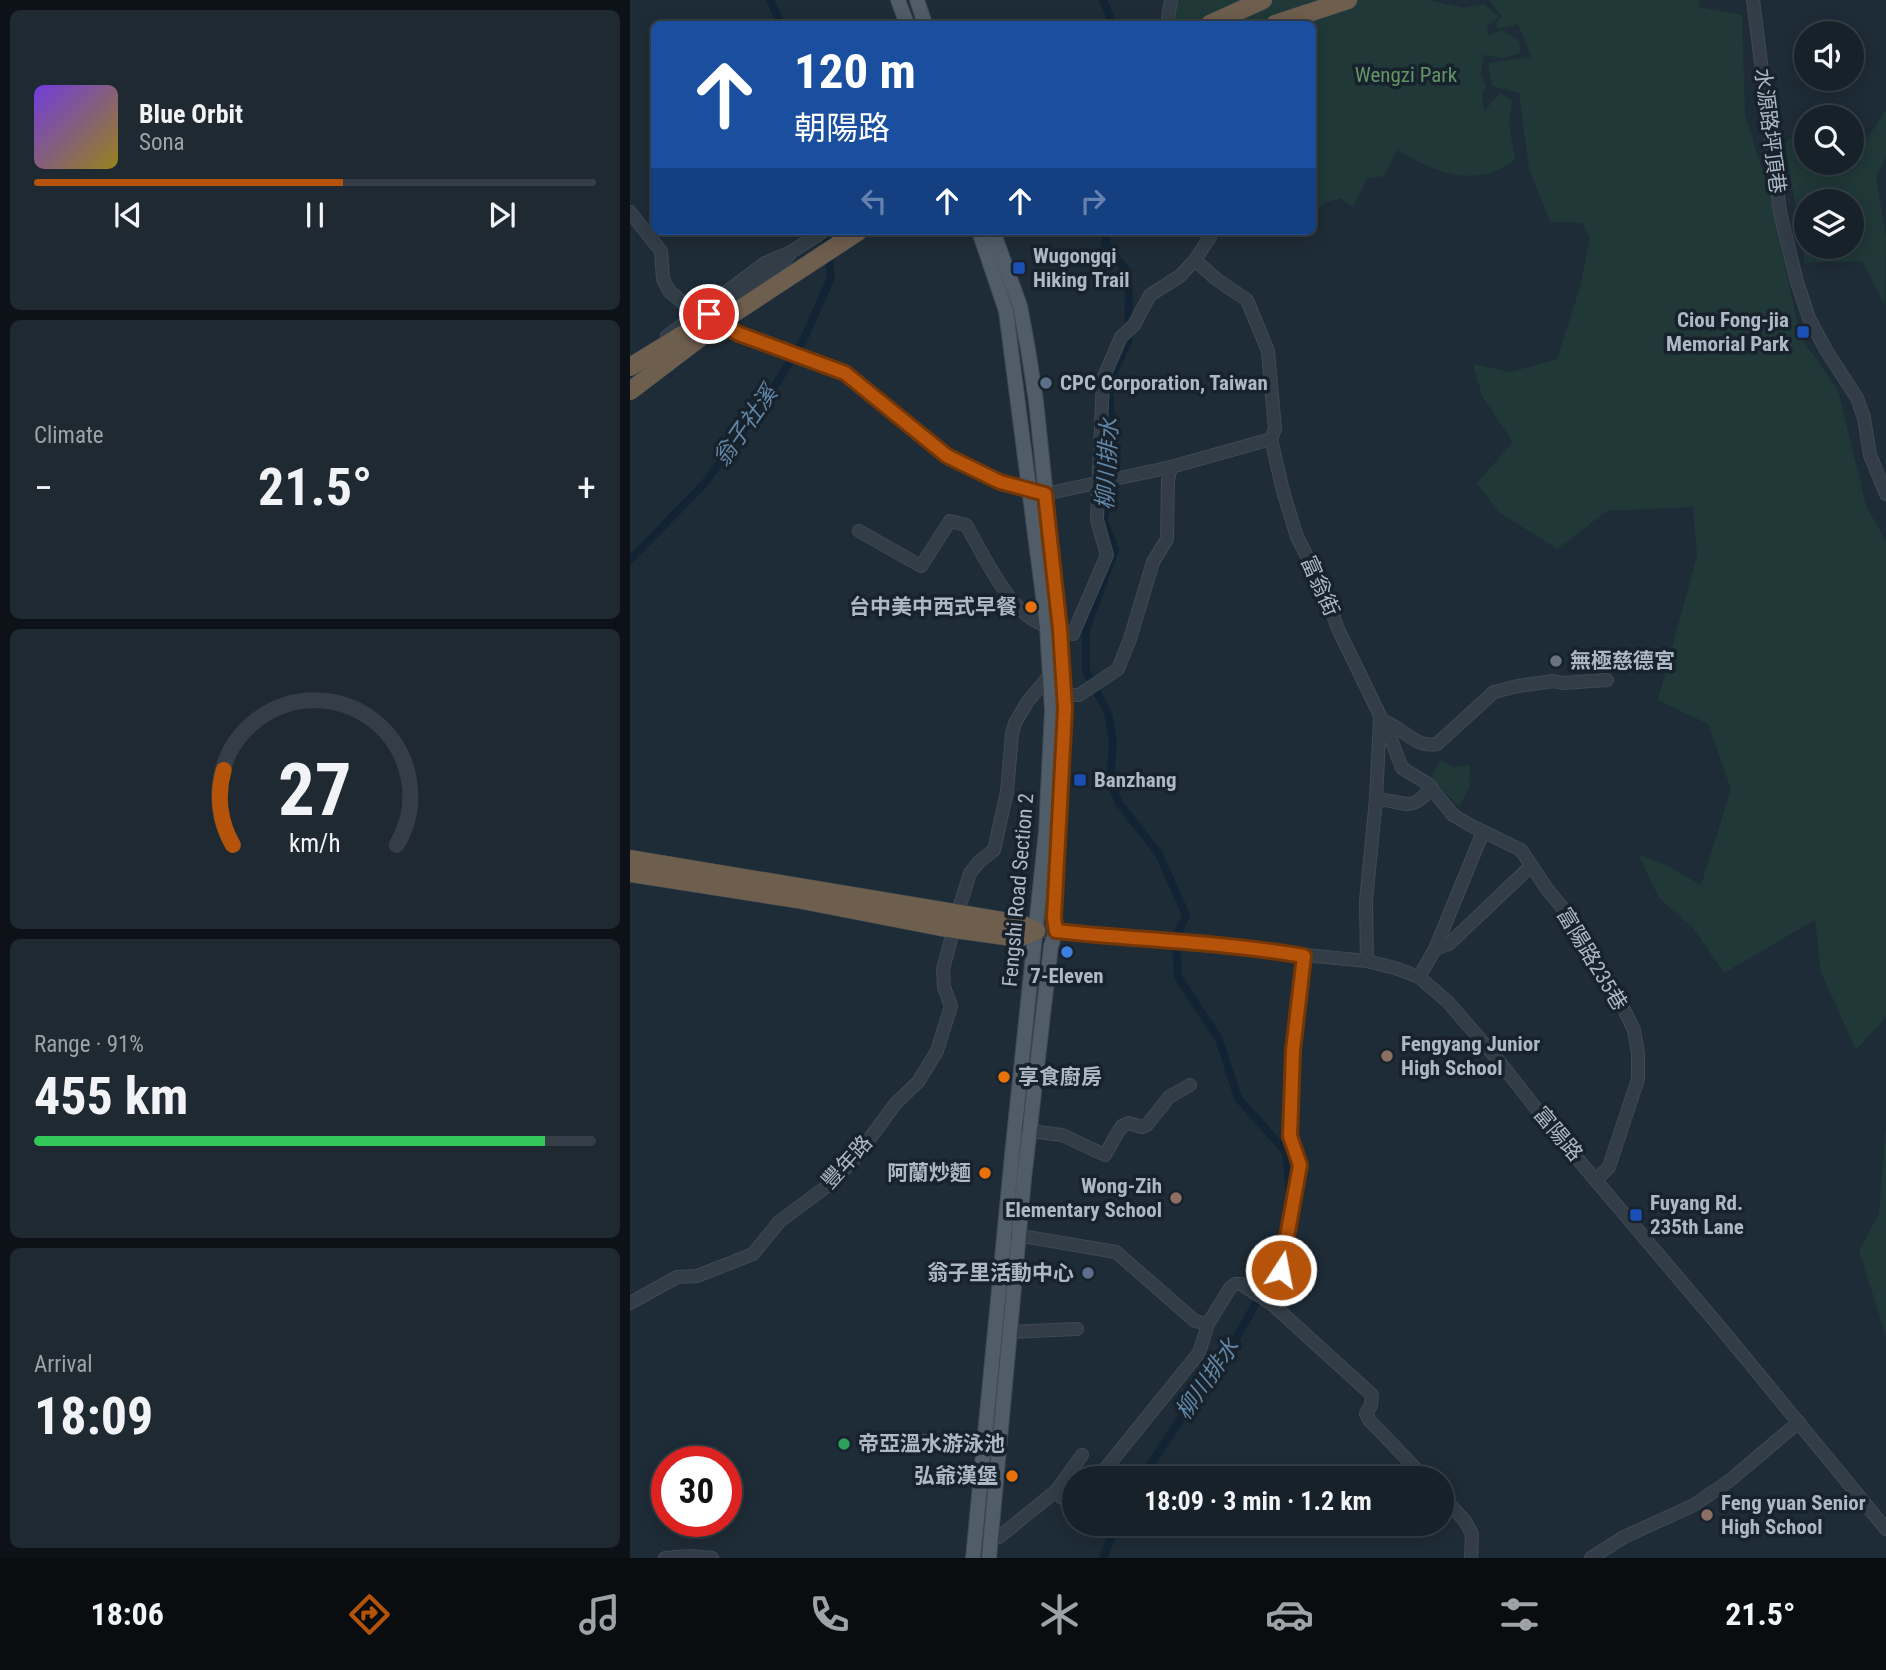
<!DOCTYPE html>
<html lang="en">
<head>
<meta charset="utf-8">
<style>
  body { margin:0; font-family:"Roboto Condensed","Noto Sans TC",sans-serif; background:#1f2931; color:#f1f3f6; height:100vh; display:flex; flex-direction:column; font-size:26px; white-space:nowrap }
  * { box-sizing:border-box; margin:0 }
  p { font-size:23px; color:#9ea3a8 }
  .icon { flex:none; width:38px; height:38px; fill:none; stroke:currentColor; stroke-width:2; stroke-linecap:round; stroke-linejoin:round }
  .map { position:relative; flex:1; overflow:hidden }
  .drawer { display:flex; flex-direction:column; gap:10px; padding:10px; background:#0c1217; width:630px }
  .drawer>* { flex:none }
  .top-card { position:absolute; left:21px; top:21px; width:665px; height:214px; border-radius:10px; box-shadow:0 4px 18px #0003,0 0 0 2px #353e46; background:#1a4fa0; color:#fff; overflow:hidden }
  .buttons { position:absolute; left:1164px; top:21px; display:grid; gap:14px }
  .buttons a { display:grid; place-items:center; width:70px; height:70px; border-radius:50%; background:#162129; box-shadow:0 4px 18px #0003,0 0 0 2px #353e46; font-size:35px }
  .speed { position:absolute; left:21px; top:1446px; display:flex; gap:14px; font-size:35px; font-weight:700; text-align:center }
  .speed>* { display:grid; place-content:center; width:91px; height:91px; border-radius:50%; background:#162129; box-shadow:0 4px 18px #0003,0 0 0 2px #353e46; line-height:1 }
  .speed .limit { border:10px solid #d22; background:#fff; color:#111 }
  .pin { position:absolute; display:grid; place-items:center; width:60px; height:60px; color:#fff; margin:-30px; border:4px solid #fff; border-radius:50%; box-shadow:0 2px 7px #0007 }
  .me { position:absolute; width:77px; margin:-38px; rotate:11deg; stroke-linejoin:round; filter:drop-shadow(0 0 5px #0008) }
  .turn { display:flex; align-items:center; gap:24px; height:147px; padding:0 28px; font-size:32px }
  .turn .icon { width:91px; height:91px; stroke-width:2.5 }
  .turn b { display:block; font-size:49px; line-height:60px }
  .lanes { display:flex; align-items:center; height:66px; padding:0 28px; background:#0003; justify-content:center; gap:35px; direction:ltr }
  .lanes .off { opacity:.35 }
  .big { font-size:52px; font-weight:700; line-height:1.1 }
  .drawer .tile { flex:1; display:flex; flex-direction:column; justify-content:center; gap:10px; min-width:0; padding:0 24px; border-radius:10px; background:#1f2931 }
  .drawer .dial { align-items:center; gap:0 }
  .dial svg { height:182px; overflow:visible; fill:none; stroke:#353e46; stroke-width:7; stroke-linecap:round; text-anchor:middle }
  .dial text { fill:#f1f3f6; stroke:none }
  .song { display:flex; align-items:center; gap:21px }
  .cover { width:84px; height:84px; border-radius:10px; background:linear-gradient(135deg,hsl(260 70% 55%),hsl(50 70% 35%)) }
  .played { height:7px; border-radius:4px; background:linear-gradient(90deg,#b45309 55%,#353e46 55%) }
  .keys { display:flex; justify-content:space-around; direction:ltr }
  .heat { display:flex; justify-content:space-between; align-items:center; font-size:38px; direction:ltr }
  .charge { height:10px; border-radius:5px; background:linear-gradient(90deg,#34c759 91%,#353e46 0) }
  .trip { position:absolute; left:432px; top:1466px; width:392px; height:70px; border-radius:35px; background:#162129; box-shadow:0 4px 18px #0003,0 0 0 2px #353e46; font-weight:700; line-height:70px; text-align:center }
  .menu { display:flex; height:112px; justify-content:space-around; align-items:center; background:#090d10; color:#9ea3a8 }
  .menu .icon { width:49px; height:49px }
  .menu .selected { color:#b45309 }
  .menu b { font-size:32px; color:#f1f3f6 }
  main { display:flex; flex:1; min-height:0 }
  .map>svg:first-child { display:block }
  .green { fill:#203838; fill-rule:evenodd }
  .lines { fill:none; stroke-linecap:round; stroke-linejoin:round }
  .canal { stroke:#122434; stroke-width:8 }
  .minor-casing { stroke:#3e4954; stroke-width:14 }
  .major-casing { stroke:#3e4954; stroke-width:16 }
  .highway-casing { stroke:#3d4852; stroke-width:19 }
  .minor { stroke:#323d47; stroke-width:12 }
  .major { stroke:#505c68; stroke-width:14 }
  .highway { stroke:#6e5e4e; stroke-width:18 }
  .highway-bridge-casing { stroke:#3d4852; stroke-width:19; stroke-linecap:butt }
  .highway-bridge { stroke:#6e5e4e; stroke-width:18 }
  .route-casing { stroke:#753606; stroke-width:18 }
  .route { stroke:#b45309; stroke-width:12 }
  .transit-dot { fill:#1a4fb4; stroke:#18222c; stroke-width:2.5 }
  .service-dot { fill:#5c6f8a; stroke:#18222c; stroke-width:2.5 }
  .food-dot { fill:#e8710a; stroke:#18222c; stroke-width:2.5 }
  .worship-dot { fill:#6b7280; stroke:#18222c; stroke-width:2.5 }
  .shop-dot { fill:#3f7fe0; stroke:#18222c; stroke-width:2.5 }
  .education-dot { fill:#8d6e63; stroke:#18222c; stroke-width:2.5 }
  .leisure-dot { fill:#2e9e5b; stroke:#18222c; stroke-width:2.5 }
  .labels { text-anchor:middle; stroke-width:7; stroke-linejoin:round; paint-order:stroke }
  .park-label { font-size:21px; fill:#639569; stroke:#18222c }
  .street-label { font-size:21px; fill:#acb8c5; stroke:#18222c }
  .poi-label { font-size:21px; font-weight:bold; fill:#acb8c5; stroke:#18222c; text-anchor:start }
  .water-label { font-size:23px; font-style:italic; fill:#6287a6; stroke:#18222c }
</style>
</head>
<body>
<main>
<section class="drawer">
<div class="tile">
<div class="song"><i class="cover"></i><div><b>Blue Orbit</b><p>Sona</p></div></div>
<div class="played"></div>
<div class="keys"><svg class="icon" aria-label="previous" viewBox="0 0 24 24"><path d="M18 5L8 12l10 7zM5 5v14"/></svg><svg class="icon" aria-label="pause" viewBox="0 0 24 24"><path d="M8 5v14M16 5v14"/></svg><svg class="icon" aria-label="next" viewBox="0 0 24 24"><path d="M6 5l10 7-10 7zM19 5v14"/></svg></div>
</div>
<div class="tile"><p>Climate</p>
<div class="heat"><a>−</a><b class="big">21.5°</b><a>+</a></div>
</div>
<div class="tile dial"><svg viewBox="0 0 100 80">
<path d="M14 69A42 42 0 1 1 86 69"/>
<path d="M14 69A42 42 0 0 1 10 36" stroke="#b45309"/>
<text x="50" y="56" font-size="32" font-weight="700">27</text>
<text x="50" y="72" font-size="11">km/h</text>
</svg></div>
<div class="tile"><p>Range · 91%</p><b class="big">455 km</b><div class="charge"></div></div>
<div class="tile"><p>Arrival</p><b class="big">18:09</b></div>
</section>
<div class="map">
<svg width="1256" height="1558" viewBox="0 0 1256 1558">
  <rect width="100%" height="100%" fill="#1e2c37"/>
  <!-- green -->
  <g class="green">
    <path d="M545 0H799L834 8 854 4 869 17 857 27 858 35 873 30 889 41 891 53 875 58 854 55 851 74 856 86 852 96 854 111 870 93 882 100 879 125 885 160C878 164 869 171 861 173 826 182 796 167 767 150L754 176 737 179 723 207 710 198 696 203 683 212 682 24H538Z"/>
    <polygon points="859,0 1069,0 1069,7 1112,15 1115,115 1140,194 1170,336 1208,390 1236,506 1256,541 1256,1017 1226,1050 1191,972 1185,920 1094,973 1063,928 1029,898 1008,854 1036,865 1071,885 1101,789 1078,724 1028,700 1067,555 1063,507 977,511 927,549 869,512 847,483 883,442 852,396 843,364 880,372 927,359 950,287 960,238 952,223 920,222 899,168 889,93 862,86 858,63 901,57 888,24 866,29 868,21 872,16"/>
    <path d="M1256 111V156L1246 178 1256 236 1255 305 1232 261 1175 263 1155 143 1169 131 1176 137V163H1211L1217 167ZM1222 201V247H1176V201Z"/>
    <polygon points="811,760 823,767 840,765 839,788 829,807 801,777"/>
    <polygon points="1256,1125 1256,1336 1229,1251 1249,1214"/>
  </g>
  <g class="lines">
    <!-- canal -->
    <g class="canal">
      <polyline points="140,0 151,24"/>
      <polyline points="473,0 483,24"/>
      <polyline points="478,231 475,244 496,270 499,294 498,342 479,382 482,456 474,520 485,550 456,630 456,671 478,713 483,741 480,781 489,803 529,854 556,915 546,938 548,977 589,1039 608,1098 656,1152 660,1196"/>
      <polyline points="0,560 74,484 141,392 173,341 201,278 196,231"/>
      <polyline points="511,1479 563,1400 571,1381 594,1360 626,1303 644,1281"/>
      <polyline points="473,1558 487,1524"/>
    </g>
    <defs>
      <g id="minor">
        <polyline points="1123,0 1150,212 1167,282 1179,318 1196,350 1227,398 1234,418 1240,455 1256,494"/>
        <polyline points="537,24 541,0"/>
        <polyline points="0,212 31,251 33,279 39,291 56,305 73,309 90,324 109,334 210,370 317,456 370,482 415,494 541,467 641,439"/>
        <polyline points="565,260 586,279 617,300 638,351 645,429 641,439"/>
        <polyline points="79,315 145,270 159,255"/>
        <polyline points="37,336 135,263 161,252 194,231"/>
        <polyline points="641,439 653,491 667,537 693,587 708,629 759,734 772,768 798,784 823,815 840,825 891,850 917,889 940,917 983,987 1004,1030 1008,1053 1008,1079 979,1167 967,1179"/>
        <path d="M229 531 291 566 320 521 336 525C353 554 374 600 402 619 414 627 430 630 443 634L477 555 467 520 473 379 491 337 504 325 520 295 550 276 565 260 580 237 578 231"/>
        <polyline points="425,695 449,695 488,669 500,639 523,562 537,539 538,480 541,467"/>
        <path d="M750 720C774 726 782 748 807 744L864 692 888 686 923 681 933 683 977 680"/>
        <path d="M746 799C778 801 778 814 802 788"/>
        <polyline points="329,909 340,873 350,861 364,850 377,792 382,734 385,723 398,701 421,674"/>
        <polyline points="406,931 426,931 737,961 765,968 789,977 818,1002 868,1060 924,1131 1094,1332 1256,1529"/>
        <polyline points="805,949 819,944 901,866"/>
        <polyline points="737,961 736,901 746,799 750,720"/>
        <polyline points="789,977 805,949 853,832"/>
        <polyline points="392,1126 400,1131 432,1135 475,1155 488,1132 492,1126 499,1123 512,1127 517,1125 539,1097 560,1085"/>
        <polyline points="380,1234 486,1252 565,1321 578,1324"/>
        <polyline points="0,1303 47,1277 67,1276 123,1254 150,1221 204,1181 226,1157 266,1103 288,1082 307,1051 321,1006 314,987 313,969 323,932"/>
        <polyline points="642,1304 651,1270 670,1165 660,1136 663,1050 674,955"/>
        <polyline points="380,1332 447,1329"/>
        <polyline points="253,1438 354,1445"/>
        <polyline points="467,1479 569,1353 578,1324 600,1288 605,1284 611,1284 642,1304 742,1395 741,1405 736,1414 740,1421 796,1479"/>
        <polyline points="426,1491 432,1498 444,1501"/>
        <polyline points="812,1496 835,1521 842,1534 841,1558"/>
        <polyline points="361,1535 369,1537 426,1491 452,1455"/>
        <polyline points="35,1558 60,1556 82,1558"/>
        <polyline points="961,1558 994,1537 1064,1505 1099,1481 1169,1422"/>
      </g>
      <g id="major">
        <polyline points="268,0 277,24"/>
        <polyline points="287,0 295,24"/>
        <polyline points="343,1558 382,1155 416,831 422,710 417,627 376,311 349,231"/>
        <polyline points="359,1558 394,1179 421,946 426,931 424,918 435,709 430,630 406,401 398,349 390,306 363,231"/>
      </g>
      <g id="highway">
        <polyline points="580,24 633,0"/>
        <polyline points="645,24 718,0"/>
        <polyline points="55,334 79,315"/>
        <polyline points="0,859 391,924 406,931"/>
        <polyline points="0,873 167,899 311,927 389,938 406,931"/>
      </g>
    </defs>
    <!-- minor casing -->
    <use href="#minor" class="minor-casing"/>
    <!-- major casing -->
    <use href="#major" class="major-casing"/>
    <!-- highway casing -->
    <use href="#highway" class="highway-casing"/>
    <!-- minor -->
    <use href="#minor" class="minor"/>
    <!-- major -->
    <use href="#major" class="major"/>
    <!-- highway -->
    <use href="#highway" class="highway"/>
    <defs>
      <g id="highway-bridge">
        <polyline points="0,367 67,326"/>
        <polyline points="0,391 92,321 229,231"/>
      </g>
    </defs>
    <!-- highway-bridge casing -->
    <use href="#highway-bridge" class="highway-bridge-casing"/>
    <!-- highway-bridge -->
    <use href="#highway-bridge" class="highway-bridge"/>
  </g>
  <g class="lines">
    <defs>
      <path id="route" d="M79 314 90 324 109 334 215 373 317 456 370 482 415 494 430 630 435 709 424 918 426 931C508 940 592 942 674 956L663 1050 660 1136 670 1165 651 1270"/>
    </defs>
    <!-- route casing -->
    <use href="#route" class="route-casing"/>
    <!-- route -->
    <use href="#route" class="route"/>
  </g>
  <!-- markers -->
  <g class="transit-dot">
    <rect x="382" y="261" width="14" height="14" rx="3.5"/>
    <rect x="1166" y="325" width="14" height="14" rx="3.5"/>
    <rect x="443" y="773" width="14" height="14" rx="3.5"/>
    <rect x="999" y="1208" width="14" height="14" rx="3.5"/>
  </g>
  <g class="service-dot">
    <circle cx="416" cy="383" r="7"/>
    <circle cx="458" cy="1273" r="7"/>
  </g>
  <g class="food-dot">
    <circle cx="401" cy="607" r="7"/>
    <circle cx="374" cy="1077" r="7"/>
    <circle cx="355" cy="1173" r="7"/>
    <circle cx="382" cy="1476" r="7"/>
  </g>
  <circle class="worship-dot" cx="926" cy="661" r="7"/>
  <circle class="shop-dot" cx="437" cy="952" r="7"/>
  <g class="education-dot">
    <circle cx="757" cy="1056" r="7"/>
    <circle cx="546" cy="1198" r="7"/>
    <circle cx="1077" cy="1515" r="7"/>
  </g>
  <circle class="leisure-dot" cx="214" cy="1444" r="7"/>
  <g class="labels">
    <!-- park labels -->
    <g class="park-label">
      <text x="776" y="82">Wengzi Park</text>
    </g>
    <!-- street labels -->
    <g class="street-label">
      <text transform="translate(1140 131) rotate(83)" y="7">水源路坪頂巷</text>
      <text transform="translate(690 586) rotate(66)" y="7">富翁街</text>
      <text transform="translate(388 890) rotate(-85)" y="7">Fengshi Road Section 2</text>
      <text transform="translate(962 959) rotate(59)" y="7">富陽路235巷</text>
      <text transform="translate(928 1134) rotate(50)" y="7">富陽路</text>
      <text transform="translate(217 1162) rotate(-48)" y="7">豐年路</text>
    </g>
    <!-- poi labels -->
    <g class="poi-label">
      <text x="403" y="263">Wugongqi<tspan x="403" dy="24">Hiking Trail</tspan></text>
      <text x="1159" y="327" text-anchor="end">Ciou Fong-jia<tspan x="1159" dy="24">Memorial Park</tspan></text>
      <text x="430" y="390">CPC Corporation, Taiwan</text>
      <text x="387" y="614" text-anchor="end">台中美中西式早餐</text>
      <text x="940" y="668">無極慈德宮</text>
      <text x="464" y="787">Banzhang</text>
      <text x="437" y="983" text-anchor="middle">7-Eleven</text>
      <text x="771" y="1051">Fengyang Junior<tspan x="771" dy="24">High School</tspan></text>
      <text x="388" y="1084">享食廚房</text>
      <text x="341" y="1180" text-anchor="end">阿蘭炒麵</text>
      <text x="532" y="1193" text-anchor="end">Wong-Zih<tspan x="532" dy="24">Elementary School</tspan></text>
      <text x="1020" y="1210">Fuyang Rd.<tspan x="1020" dy="24">235th Lane</tspan></text>
      <text x="444" y="1280" text-anchor="end">翁子里活動中心</text>
      <text x="228" y="1451">帝亞溫水游泳池</text>
      <text x="368" y="1483" text-anchor="end">弘爺漢堡</text>
      <text x="1091" y="1510">Feng yuan Senior<tspan x="1091" dy="24">High School</tspan></text>
    </g>
    <!-- water labels -->
    <g class="water-label">
      <text transform="translate(115 426) rotate(-55)" y="8">翁子社溪</text>
      <text transform="translate(477 464) rotate(-87)" y="8">柳川排水</text>
      <text transform="translate(577 1379) rotate(-55)" y="8">柳川排水</text>
    </g>
  </g>
</svg>
<div class="buttons">
<a><svg class="icon" aria-label="sound" viewBox="0 0 24 24"><path d="M4 9h4l5-4v14l-5-4H4zM17 9q2 3 0 6"/></svg></a>
<a><svg class="icon" aria-label="search" viewBox="0 0 24 24"><circle cx="10" cy="10" r="6"/><path d="M15 15l6 6"/></svg></a>
<a><svg class="icon" aria-label="layers" viewBox="0 0 24 24"><path d="M12 4l9 5-9 5-9-5zM3 14l9 5 9-5"/></svg></a>
</div>
<div class="speed"><div class="limit">30</div></div>
<div class="pin" style="left:79px;top:314px;background:#d93025"><svg class="icon" aria-label="arrive" viewBox="0 0 24 24"><path d="M6 21V4h12l-3 4 3 4H6"/></svg></div>
<svg class="me" style="left:651px;top:1270px" viewBox="-20 -20 40 40"><circle r="17" fill="#b45309" stroke="#fff" stroke-width="3"/><path d="M0-11L8 9 0 5-8 9z" fill="#fff"/></svg>
<div class="trip">18:09 · 3 min · 1.2 km</div>
<div class="top-card">
<div class="turn"><svg class="icon" aria-label="ahead" viewBox="0 0 24 24"><path d="M12 20V5M6 11l6-6 6 6"/></svg><div><b>120 m</b>朝陽路</div></div>
<div class="lanes"><svg class="icon off" aria-label="left" viewBox="0 0 24 24"><path d="M17 20v-9H6M10 6l-5 5 5 5"/></svg><svg class="icon" aria-label="ahead" viewBox="0 0 24 24"><path d="M12 20V5M6 11l6-6 6 6"/></svg><svg class="icon" aria-label="ahead" viewBox="0 0 24 24"><path d="M12 20V5M6 11l6-6 6 6"/></svg><svg class="icon off" aria-label="right" viewBox="0 0 24 24"><path d="M7 20v-9h11M14 6l5 5-5 5"/></svg></div>
</div>
</div>
</main>
<nav class="menu">
<b>18:06</b>
<svg class="icon selected" aria-label="directions" viewBox="0 0 24 24"><path d="M12 3l9 9-9 9-9-9zM9 14v-3h6M13 9l2 2-2 2"/></svg>
<svg class="icon" aria-label="music" viewBox="0 0 24 24"><path d="M9 18V5l10-2v13"/><circle cx="6" cy="18" r="3"/><circle cx="16" cy="16" r="3"/></svg>
<svg class="icon" aria-label="phone" viewBox="0 0 24 24"><path d="M5 4h4l2 5-3 2q2 4 5 5l2-3 5 2v4C11 20 4 13 5 4z"/></svg>
<svg class="icon" aria-label="climate" viewBox="0 0 24 24"><path d="M12 3v18M4 7l16 10M4 17L20 7"/></svg>
<svg class="icon" aria-label="car" viewBox="0 0 24 24"><path d="M5 17H2v-5l4-1 3-4h7l3 4 3 1v5h-3M9 17h6M6 11h13"/><circle cx="7" cy="17" r="2"/><circle cx="17" cy="17" r="2"/></svg>
<svg class="icon" aria-label="filters" viewBox="0 0 24 24"><path d="M4 7h16M4 17h16"/><circle cx="9" cy="7" r="2"/><circle cx="15" cy="17" r="2"/></svg>
<b>21.5°</b>
</nav>
</body>
</html>
